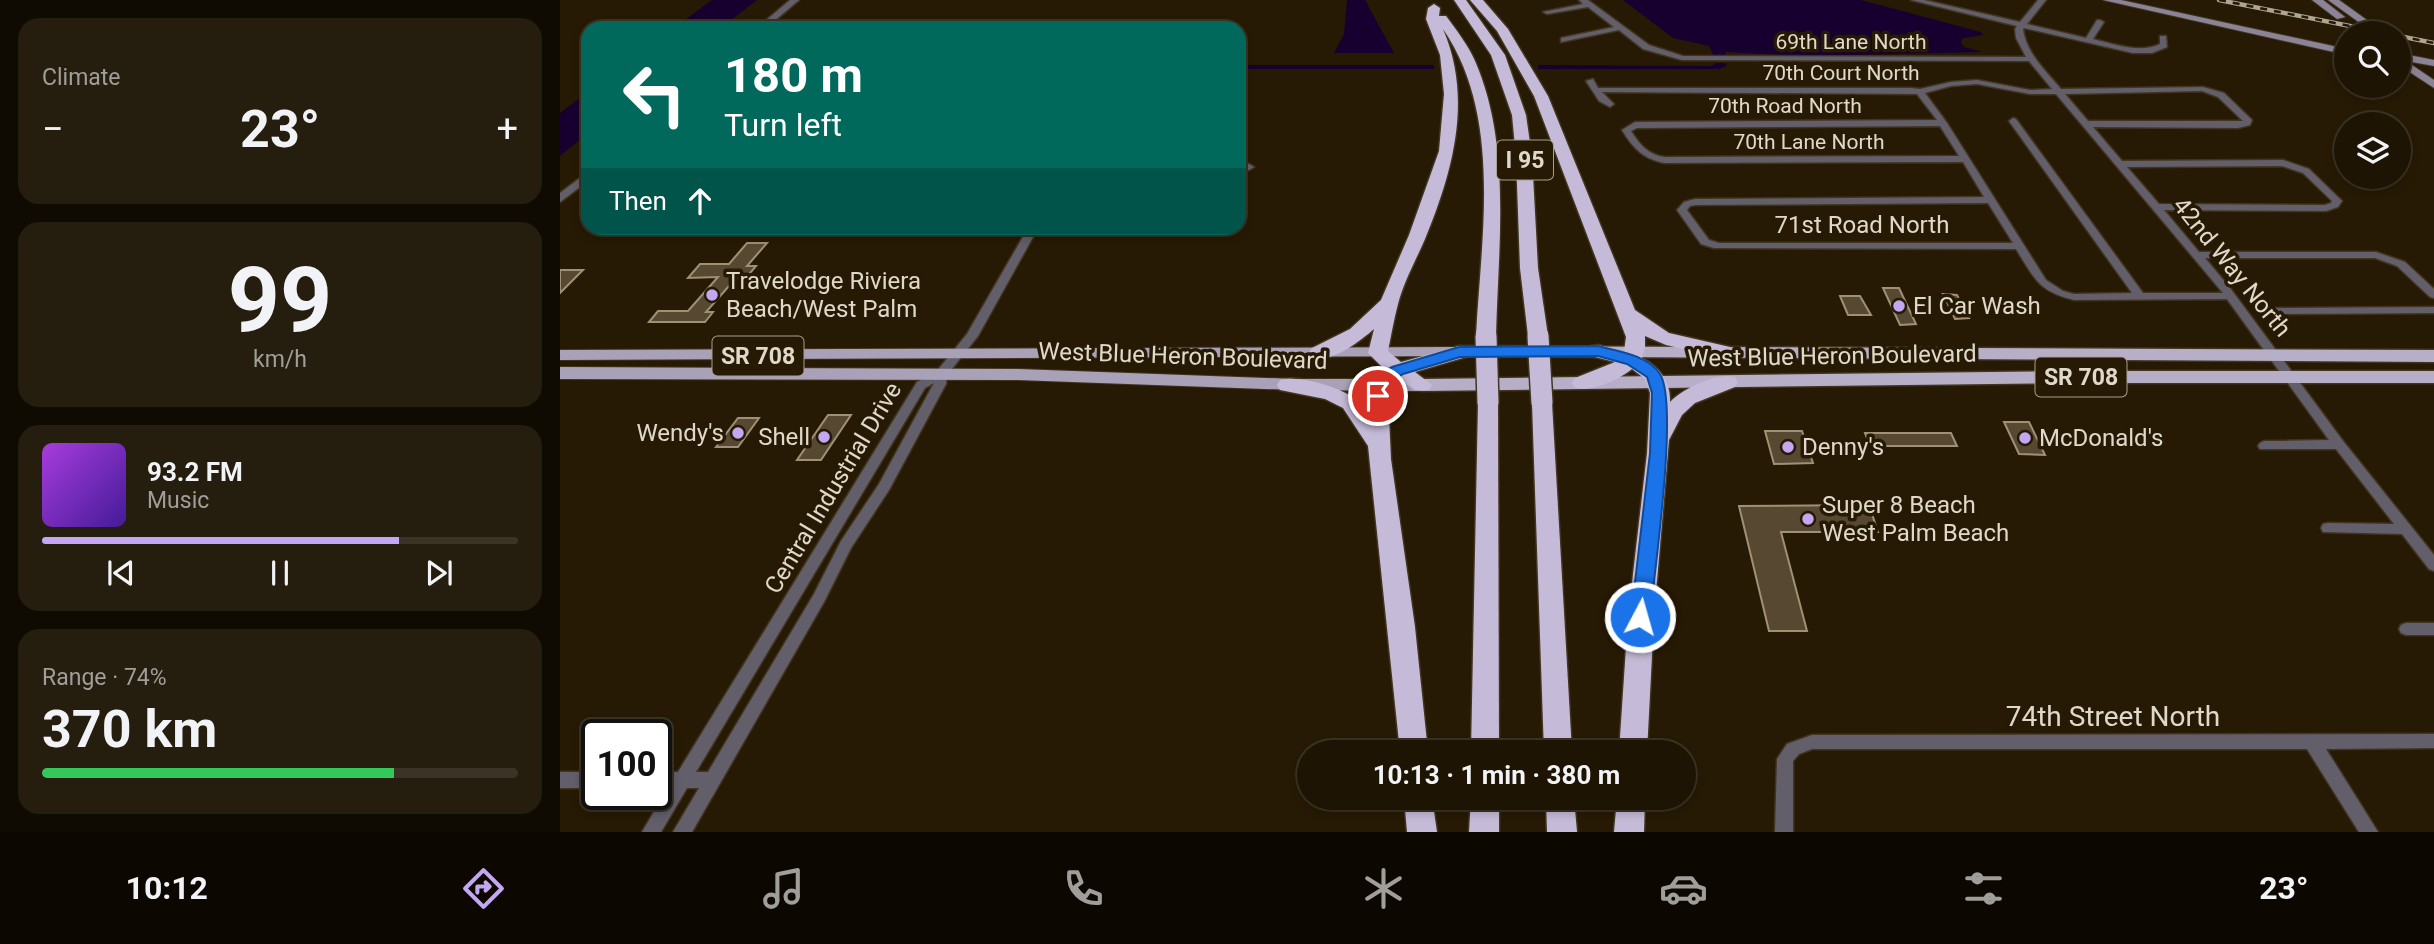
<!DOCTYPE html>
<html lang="en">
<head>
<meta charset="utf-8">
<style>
  body { margin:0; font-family:Roboto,sans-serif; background:#251d0d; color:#f1f3f6; height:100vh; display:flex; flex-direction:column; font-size:26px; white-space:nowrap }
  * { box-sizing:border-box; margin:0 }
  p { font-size:23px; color:#a09e9a }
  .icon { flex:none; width:38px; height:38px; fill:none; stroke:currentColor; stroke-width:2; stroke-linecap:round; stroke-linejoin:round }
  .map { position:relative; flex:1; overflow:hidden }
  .sheet { display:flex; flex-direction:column; gap:18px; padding:18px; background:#100b02; width:560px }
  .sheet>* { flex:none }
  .hud { position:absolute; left:21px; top:21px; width:665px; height:214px; border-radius:21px; box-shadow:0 4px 10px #0003,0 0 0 2px #3b3325; background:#00695c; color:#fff; overflow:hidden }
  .fabs { position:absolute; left:1774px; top:21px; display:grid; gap:14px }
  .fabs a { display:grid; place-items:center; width:77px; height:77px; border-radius:50%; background:#1d1403; box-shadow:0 4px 10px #0003,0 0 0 2px #3b3325; font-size:35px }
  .speed { position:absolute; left:21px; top:719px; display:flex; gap:14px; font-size:35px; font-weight:700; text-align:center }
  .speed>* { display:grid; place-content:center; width:91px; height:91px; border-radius:50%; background:#1d1403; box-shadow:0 4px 10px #0003,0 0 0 2px #3b3325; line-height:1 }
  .speed .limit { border:4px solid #111; border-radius:10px; background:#fff; color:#111 }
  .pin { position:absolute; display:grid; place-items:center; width:60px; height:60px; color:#fff; margin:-30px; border:4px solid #fff; border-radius:50%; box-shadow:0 2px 7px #0007 }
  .me { position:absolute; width:77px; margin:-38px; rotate:6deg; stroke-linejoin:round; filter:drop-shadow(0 0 5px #0008) }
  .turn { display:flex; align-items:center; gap:24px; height:147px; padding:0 28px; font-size:32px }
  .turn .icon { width:91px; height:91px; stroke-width:2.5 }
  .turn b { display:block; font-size:49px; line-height:60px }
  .then { display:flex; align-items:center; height:66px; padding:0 28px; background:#0003; gap:14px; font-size:26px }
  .big { font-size:52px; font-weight:700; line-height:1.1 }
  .sheet .tile { flex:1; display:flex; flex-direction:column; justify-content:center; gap:10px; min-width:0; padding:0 24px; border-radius:21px; background:#251d0d }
  .sheet .dial { align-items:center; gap:0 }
  .dial b { font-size:91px; line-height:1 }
  .song { display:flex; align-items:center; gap:21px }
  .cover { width:84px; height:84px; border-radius:10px; background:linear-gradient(135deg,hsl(280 70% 55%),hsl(260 70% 35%)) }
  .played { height:7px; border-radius:4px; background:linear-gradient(90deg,#c3a7f2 75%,#3b3325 75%) }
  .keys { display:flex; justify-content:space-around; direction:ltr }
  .heat { display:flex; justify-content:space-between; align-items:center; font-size:38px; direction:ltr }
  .charge { height:10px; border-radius:5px; background:linear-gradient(90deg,#34c759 74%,#3b3325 0) }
  .trip { position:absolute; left:737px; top:740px; width:399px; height:70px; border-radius:35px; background:#1d1403; box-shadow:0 4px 10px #0003,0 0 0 2px #3b3325; font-weight:700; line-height:70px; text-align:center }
  .tabs { display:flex; height:112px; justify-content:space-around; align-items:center; background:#0c0801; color:#a09e9a }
  .tabs .icon { width:49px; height:49px }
  .tabs .current { color:#c3a7f2 }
  .tabs b { font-size:32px; color:#f1f3f6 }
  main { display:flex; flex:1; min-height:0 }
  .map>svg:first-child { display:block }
  .water { fill:#170030 }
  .building { fill:#574931; stroke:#a09076; stroke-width:2 }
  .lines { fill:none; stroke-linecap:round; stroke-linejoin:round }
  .minor-casing { stroke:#413520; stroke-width:3 }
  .tertiary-casing { stroke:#413520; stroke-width:3 }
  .secondary-casing { stroke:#413520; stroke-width:2 }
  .primary-casing { stroke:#413520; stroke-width:2 }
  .trunk-casing { stroke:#413520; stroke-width:3 }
  .motorway-casing { stroke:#413520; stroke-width:3 }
  .minor { fill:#625e6a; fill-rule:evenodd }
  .tertiary { fill:#625e6a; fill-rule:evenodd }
  .secondary { fill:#8a8496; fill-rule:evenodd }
  .primary { fill:#a9a1b8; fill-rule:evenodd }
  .trunk { fill:#b7aec8; fill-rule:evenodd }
  .motorway { fill:#c5bbd8; fill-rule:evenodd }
  .rail-casing { stroke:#aea595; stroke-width:4.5 }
  .rail { stroke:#271a04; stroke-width:2.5; stroke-dasharray:7; stroke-linecap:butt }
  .motorway-bridge-casing { stroke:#413520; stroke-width:24; stroke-linecap:butt }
  .motorway-bridge { stroke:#c5bbd8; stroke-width:21 }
  .route { fill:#1a73e8; stroke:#114b97; stroke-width:2 }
  .poi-dot { fill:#c3a7f2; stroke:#271a04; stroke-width:2.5 }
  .labels { text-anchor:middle; stroke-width:7; stroke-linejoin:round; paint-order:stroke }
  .far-street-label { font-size:21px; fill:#e0d8ca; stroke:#271a04 }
  .shield { fill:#271a04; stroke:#a89f8f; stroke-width:2 }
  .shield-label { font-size:23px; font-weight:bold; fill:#e0d8ca }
  .street-label { font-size:24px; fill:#e0d8ca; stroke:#271a04 }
  .poi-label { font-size:24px; fill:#e0d8ca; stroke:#271a04; text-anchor:start }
  .near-street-label { font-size:28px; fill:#e0d8ca; stroke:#271a04 }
</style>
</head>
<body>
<main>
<section class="sheet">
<div class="tile"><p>Climate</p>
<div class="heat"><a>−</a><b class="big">23°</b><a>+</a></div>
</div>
<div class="tile dial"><b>99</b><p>km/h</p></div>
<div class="tile">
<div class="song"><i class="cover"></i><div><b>93.2 FM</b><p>Music</p></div></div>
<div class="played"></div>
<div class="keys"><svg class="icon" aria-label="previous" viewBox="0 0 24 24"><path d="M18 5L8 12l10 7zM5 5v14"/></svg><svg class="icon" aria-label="pause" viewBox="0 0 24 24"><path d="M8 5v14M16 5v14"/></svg><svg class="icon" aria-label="next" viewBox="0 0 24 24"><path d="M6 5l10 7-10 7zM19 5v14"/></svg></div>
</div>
<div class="tile"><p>Range · 74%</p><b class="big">370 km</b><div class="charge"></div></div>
</section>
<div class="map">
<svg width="1874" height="832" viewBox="0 0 1874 832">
  <rect width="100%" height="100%" fill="#271a04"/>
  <!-- water -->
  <g class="water">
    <polygon points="152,0 197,0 161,28 114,28"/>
    <polygon points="787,0 805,0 834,53 774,53 784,34"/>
    <polygon points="1063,0 1301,0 1421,32 1423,35 1403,38 1401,42 1404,47 1423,52 1246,56 1166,52 1163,58 1154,57 1149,46 1113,38"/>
    <polygon points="1156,63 1165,63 1167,66 1159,69 978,69 978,65 1152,66"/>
    <rect x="679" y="65" width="195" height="4"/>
    <polygon points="28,92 28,133 0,156 0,113"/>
  </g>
  <!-- building -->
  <g class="building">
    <polygon points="187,243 207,243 187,266 196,266 186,278 176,278 146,312 153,312 145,322 89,322 98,311 128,311 158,277 128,278 140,264 169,264"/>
    <polygon points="0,270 23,270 0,293"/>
    <polygon points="1323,288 1339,288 1356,324 1340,325"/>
    <polygon points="1383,294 1397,295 1409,318 1395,319"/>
    <polygon points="1280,296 1300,296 1311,315 1288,315"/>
    <polygon points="268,415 291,415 261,460 237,460"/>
    <polygon points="178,418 199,418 178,447 156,447"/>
    <polygon points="1444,422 1469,422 1485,455 1459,454"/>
    <polygon points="1205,431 1242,431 1253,463 1214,464"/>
    <polygon points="1305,433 1391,433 1397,446 1310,446"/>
    <polygon points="1309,505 1318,532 1221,532 1247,631 1209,631 1179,506"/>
  </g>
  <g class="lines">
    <defs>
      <g id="minor">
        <path d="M1019 0H1028L1089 45 1123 56 1466 57 1456 38 1455 29 1457 26 1351 0H1364L1460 22 1478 0H1486L1467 24 1526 38 1537 20H1540L1544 22 1533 39C1555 44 1579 54 1600 44V36H1606L1607 47 1592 53H1573L1464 28 1463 29C1466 53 1486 71 1501 89L1643 87 1664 93 1692 120 1690 125 1678 128 1533 127 1562 161 1723 160 1749 169 1782 201 1778 207 1766 211 1604 210 1639 252H1816L1845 262 1874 289V298L1870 297 1837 266 1815 258H1645L1670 288 1783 441 1874 555V571L1869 569 1842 534 1763 532 1761 528 1763 524 1768 523 1834 524 1776 449H1700L1698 446 1700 443 1704 441 1769 440 1667 299 1514 300C1478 291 1475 279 1456 249L1154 248 1141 244 1117 210 1124 202 1135 199 1424 197 1403 162 1105 163C1083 159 1073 148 1062 130L1075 122 1377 120 1357 94 1042 92 1054 104 1050 107 1039 101 1026 81 1033 79 1038 88H1351L1360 89 1391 82 1417 80 1470 90 1492 89 1469 61 1122 60 1083 49 1059 30 1001 42V38L1054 27 1028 7 987 14 983 12 1023 4ZM1417 84 1470 94H1496L1663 293H1583L1456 119 1453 118 1449 121 1572 293 1514 294 1503 291 1486 280 1387 123 1365 93 1391 86ZM1642 91 1658 97 1683 121H1528L1505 94ZM1380 126 1399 156 1105 157C1088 155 1080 145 1071 131L1077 128ZM1722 166 1743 173 1772 201 1771 203 1765 205 1599 204 1567 167ZM1428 203 1453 243H1159L1149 240 1127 210 1130 206 1135 205Z"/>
        <polygon points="679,164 689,164 694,167 689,170 679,170"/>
        <path d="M468 228H478L418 336 387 375 386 384 329 490 291 548 264 602 132 832H113L139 788H127L101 832H82L108 788H96V772H118L357 382 377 371 407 334ZM374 383 319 484 281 541 254 594 148 772H136L365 388Z"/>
        <polygon points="1874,307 1874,313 1712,314 1707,311 1712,308"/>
        <polygon points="1846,623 1874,623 1874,635 1846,635 1841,633 1839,629 1841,625"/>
        <polygon points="1874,734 1874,748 1766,749 1818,832 1799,832 1747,749 1252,749 1239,754 1233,761 1233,832 1215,832 1217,759 1227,744 1252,735"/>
        <rect x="0" y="772" width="37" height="16"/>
      </g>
      <g id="tertiary">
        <polygon points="230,0 239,0 206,28 197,28"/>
        <polygon points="28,172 28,181 0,202 0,193"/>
      </g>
      <g id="secondary">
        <polygon points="1543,0 1561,0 1787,49 1787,55"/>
        <polygon points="1752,0 1763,0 1785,17 1777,19"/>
        <polygon points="1768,0 1779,0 1825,33 1814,33"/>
        <polygon points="1839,53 1874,60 1874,66 1846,61 1874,80 1874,88 1839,65"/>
      </g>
      <g id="primary">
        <polygon points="899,347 905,348 907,352 905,356 0,360 0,350"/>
        <polygon points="0,367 458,369 735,379 862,379 870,385 862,391 735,390 458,380 0,379"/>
      </g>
      <g id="trunk">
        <polygon points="899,346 1874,350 1874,362 893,356 890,352 893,348"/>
        <polygon points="1511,371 1874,371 1874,383 1511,383 862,391 855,389 853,385 855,381 862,379"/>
      </g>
      <g id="motorway">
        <polygon points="894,0 906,0 945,55 966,115 972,157 978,268 988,336 985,340 971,340 968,336 960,268 956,157 952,115 931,55"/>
        <path d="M910 0H923L948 29 988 96 1075 310 1109 333 1170 347 1173 352 1170 357 1163 358 1106 345 1085 336V348L1082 358C1099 367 1111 381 1110 402 1123 389 1156 372 1175 377L1178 382 1175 387 1135 403 1122 415 1109 440 1094 617 1087 752H1059L1068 617 1087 453 1090 393 1085 379 1072 369C1059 380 1032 392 1015 388L1012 383 1015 378 1055 362 1031 356 1028 351 1031 346 1038 345 1064 351 1066 337 974 96 937 31Z"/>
        <path d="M874 4 880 8 879 16H886C897 31 908 45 915 61 952 146 938 247 936 336L933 340H919L916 336C921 237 943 116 883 29 913 99 893 171 865 239 856 260 844 281 838 304 834 319 831 336 828 351L841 362 899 346 906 347 909 352 906 357 855 372 872 385 869 390H855L838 379 828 396 831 459 855 627 868 752H840L808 446 783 408 765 399 720 390 717 385 720 380C743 374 791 390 807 408L808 396 824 369 808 353 814 329C799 342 772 363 752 358L749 353 752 348 790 329 821 300 849 235 879 151 884 94 880 55 866 19 868 8Z"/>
        <polygon points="928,396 935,398 938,403 939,752 911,752 918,403 921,398"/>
        <polygon points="982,396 989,398 992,403 1012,752 984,752 972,403 975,398"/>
        <polygon points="844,798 872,798 877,832 847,832"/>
        <polygon points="911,798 939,798 939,832 909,832"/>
        <polygon points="986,798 1014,798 1017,832 987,832"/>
        <polygon points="1057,798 1085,798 1084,832 1054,832"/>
      </g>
    </defs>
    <!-- minor casing -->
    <use href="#minor" class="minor-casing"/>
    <!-- tertiary casing -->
    <use href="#tertiary" class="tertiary-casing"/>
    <!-- secondary casing -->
    <use href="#secondary" class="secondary-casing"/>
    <!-- primary casing -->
    <use href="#primary" class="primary-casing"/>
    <!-- trunk casing -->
    <use href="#trunk" class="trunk-casing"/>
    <!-- motorway casing -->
    <use href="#motorway" class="motorway-casing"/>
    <!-- minor -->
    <use href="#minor" class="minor"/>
    <!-- tertiary -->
    <use href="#tertiary" class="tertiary"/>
    <!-- secondary -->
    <use href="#secondary" class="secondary"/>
    <!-- primary -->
    <use href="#primary" class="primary"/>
    <!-- trunk -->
    <use href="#trunk" class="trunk"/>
    <!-- motorway -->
    <use href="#motorway" class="motorway"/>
    <defs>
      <g id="rail">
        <polyline points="1659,0 1825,33"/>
        <polyline points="1839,36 1874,43"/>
      </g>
    </defs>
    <!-- rail casing -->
    <use href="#rail" class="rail-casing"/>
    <!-- rail -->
    <use href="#rail" class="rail"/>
    <defs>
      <g id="motorway-bridge">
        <polyline points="926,336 928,403"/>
        <polyline points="978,336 982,403"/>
      </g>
    </defs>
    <!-- motorway-bridge casing -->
    <use href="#motorway-bridge" class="motorway-bridge-casing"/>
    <!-- motorway-bridge -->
    <use href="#motorway-bridge" class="motorway-bridge"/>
  </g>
  <!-- route -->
  <path class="route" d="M1038 346C1057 351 1088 355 1100 374 1119 404 1094 574 1090 617L1087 623 1080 625 1074 623 1071 617 1090 453 1092 393 1087 377 1067 364 1038 356 900 357 843 374 834 380 824 400H813L810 396 822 373 832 367 899 347Z"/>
  <!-- markers -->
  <g class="poi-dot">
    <circle cx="152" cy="295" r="7"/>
    <circle cx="1339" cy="306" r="7"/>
    <circle cx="178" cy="433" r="7"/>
    <circle cx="264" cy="437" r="7"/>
    <circle cx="1465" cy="438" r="7"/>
    <circle cx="1228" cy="447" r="7"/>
    <circle cx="1248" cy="519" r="7"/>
  </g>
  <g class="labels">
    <!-- far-street labels -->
    <g class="far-street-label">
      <text x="1291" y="49">69th Lane North</text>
      <text x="1281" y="80">70th Court North</text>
      <text x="1225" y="113">70th Road North</text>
      <text x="1249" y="149">70th Lane North</text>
    </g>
    <!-- shield labels -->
    <g class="shield">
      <rect x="937" y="140.5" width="56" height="39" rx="5"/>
      <rect x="152.5" y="336.5" width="91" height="39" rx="5"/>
      <rect x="1475.5" y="357.5" width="91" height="39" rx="5"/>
    </g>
    <g class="shield-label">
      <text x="965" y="168">I 95</text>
      <text x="198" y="364">SR 708</text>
      <text x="1521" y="385">SR 708</text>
    </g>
    <!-- street labels -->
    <g class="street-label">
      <text x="1302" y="233">71st Road North</text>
      <text transform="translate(1672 267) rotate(51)" y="8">42nd Way North</text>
      <text transform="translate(623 356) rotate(2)" y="8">West Blue Heron Boulevard</text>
      <text transform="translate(1272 356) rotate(-1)" y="8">West Blue Heron Boulevard</text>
      <text transform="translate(273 488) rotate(-59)" y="8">Central Industrial Drive</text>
    </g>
    <!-- poi labels -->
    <g class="poi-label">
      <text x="166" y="289">Travelodge Riviera<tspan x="166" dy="28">Beach/West Palm</tspan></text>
      <text x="1353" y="314">El Car Wash</text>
      <text x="164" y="441" text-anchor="end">Wendy's</text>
      <text x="250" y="445" text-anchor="end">Shell</text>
      <text x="1479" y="446">McDonald's</text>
      <text x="1242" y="455">Denny's</text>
      <text x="1262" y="513">Super 8 Beach<tspan x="1262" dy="28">West Palm Beach</tspan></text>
    </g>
    <!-- near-street labels -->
    <g class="near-street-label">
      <text x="1553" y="726">74th Street North</text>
    </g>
  </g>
</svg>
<div class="fabs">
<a><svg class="icon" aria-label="search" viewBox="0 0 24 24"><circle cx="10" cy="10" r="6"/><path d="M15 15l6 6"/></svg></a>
<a><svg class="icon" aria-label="layers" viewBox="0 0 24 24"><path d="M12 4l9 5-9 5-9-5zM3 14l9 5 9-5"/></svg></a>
</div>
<div class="speed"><div class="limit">100</div></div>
<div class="pin" style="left:818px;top:396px;background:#d93025"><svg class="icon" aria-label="arrive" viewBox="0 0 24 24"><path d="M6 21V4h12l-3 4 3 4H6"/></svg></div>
<svg class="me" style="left:1080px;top:617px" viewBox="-20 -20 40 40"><circle r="17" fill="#1a73e8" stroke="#fff" stroke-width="3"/><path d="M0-11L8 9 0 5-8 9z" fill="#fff"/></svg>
<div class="trip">10:13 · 1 min · 380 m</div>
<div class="hud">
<div class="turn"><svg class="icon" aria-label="left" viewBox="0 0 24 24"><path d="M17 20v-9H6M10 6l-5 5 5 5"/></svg><div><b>180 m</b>Turn left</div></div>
<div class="then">Then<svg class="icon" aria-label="ahead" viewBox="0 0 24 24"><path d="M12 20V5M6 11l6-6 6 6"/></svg></div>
</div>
</div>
</main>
<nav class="tabs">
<b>10:12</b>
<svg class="icon current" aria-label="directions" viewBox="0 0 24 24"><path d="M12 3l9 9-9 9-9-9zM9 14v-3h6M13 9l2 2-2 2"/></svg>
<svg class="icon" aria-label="music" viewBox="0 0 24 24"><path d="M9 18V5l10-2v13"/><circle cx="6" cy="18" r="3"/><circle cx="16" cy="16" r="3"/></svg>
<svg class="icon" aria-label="phone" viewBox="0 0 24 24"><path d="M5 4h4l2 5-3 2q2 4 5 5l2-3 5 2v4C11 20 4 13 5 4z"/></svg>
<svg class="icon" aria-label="climate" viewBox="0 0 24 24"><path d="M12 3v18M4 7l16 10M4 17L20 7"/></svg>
<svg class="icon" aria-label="car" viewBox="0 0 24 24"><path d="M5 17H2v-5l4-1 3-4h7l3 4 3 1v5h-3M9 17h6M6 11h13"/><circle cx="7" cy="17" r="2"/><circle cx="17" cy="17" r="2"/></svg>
<svg class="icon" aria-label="filters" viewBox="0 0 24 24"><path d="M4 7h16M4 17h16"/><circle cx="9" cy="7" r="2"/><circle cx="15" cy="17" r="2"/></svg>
<b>23°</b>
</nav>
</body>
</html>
